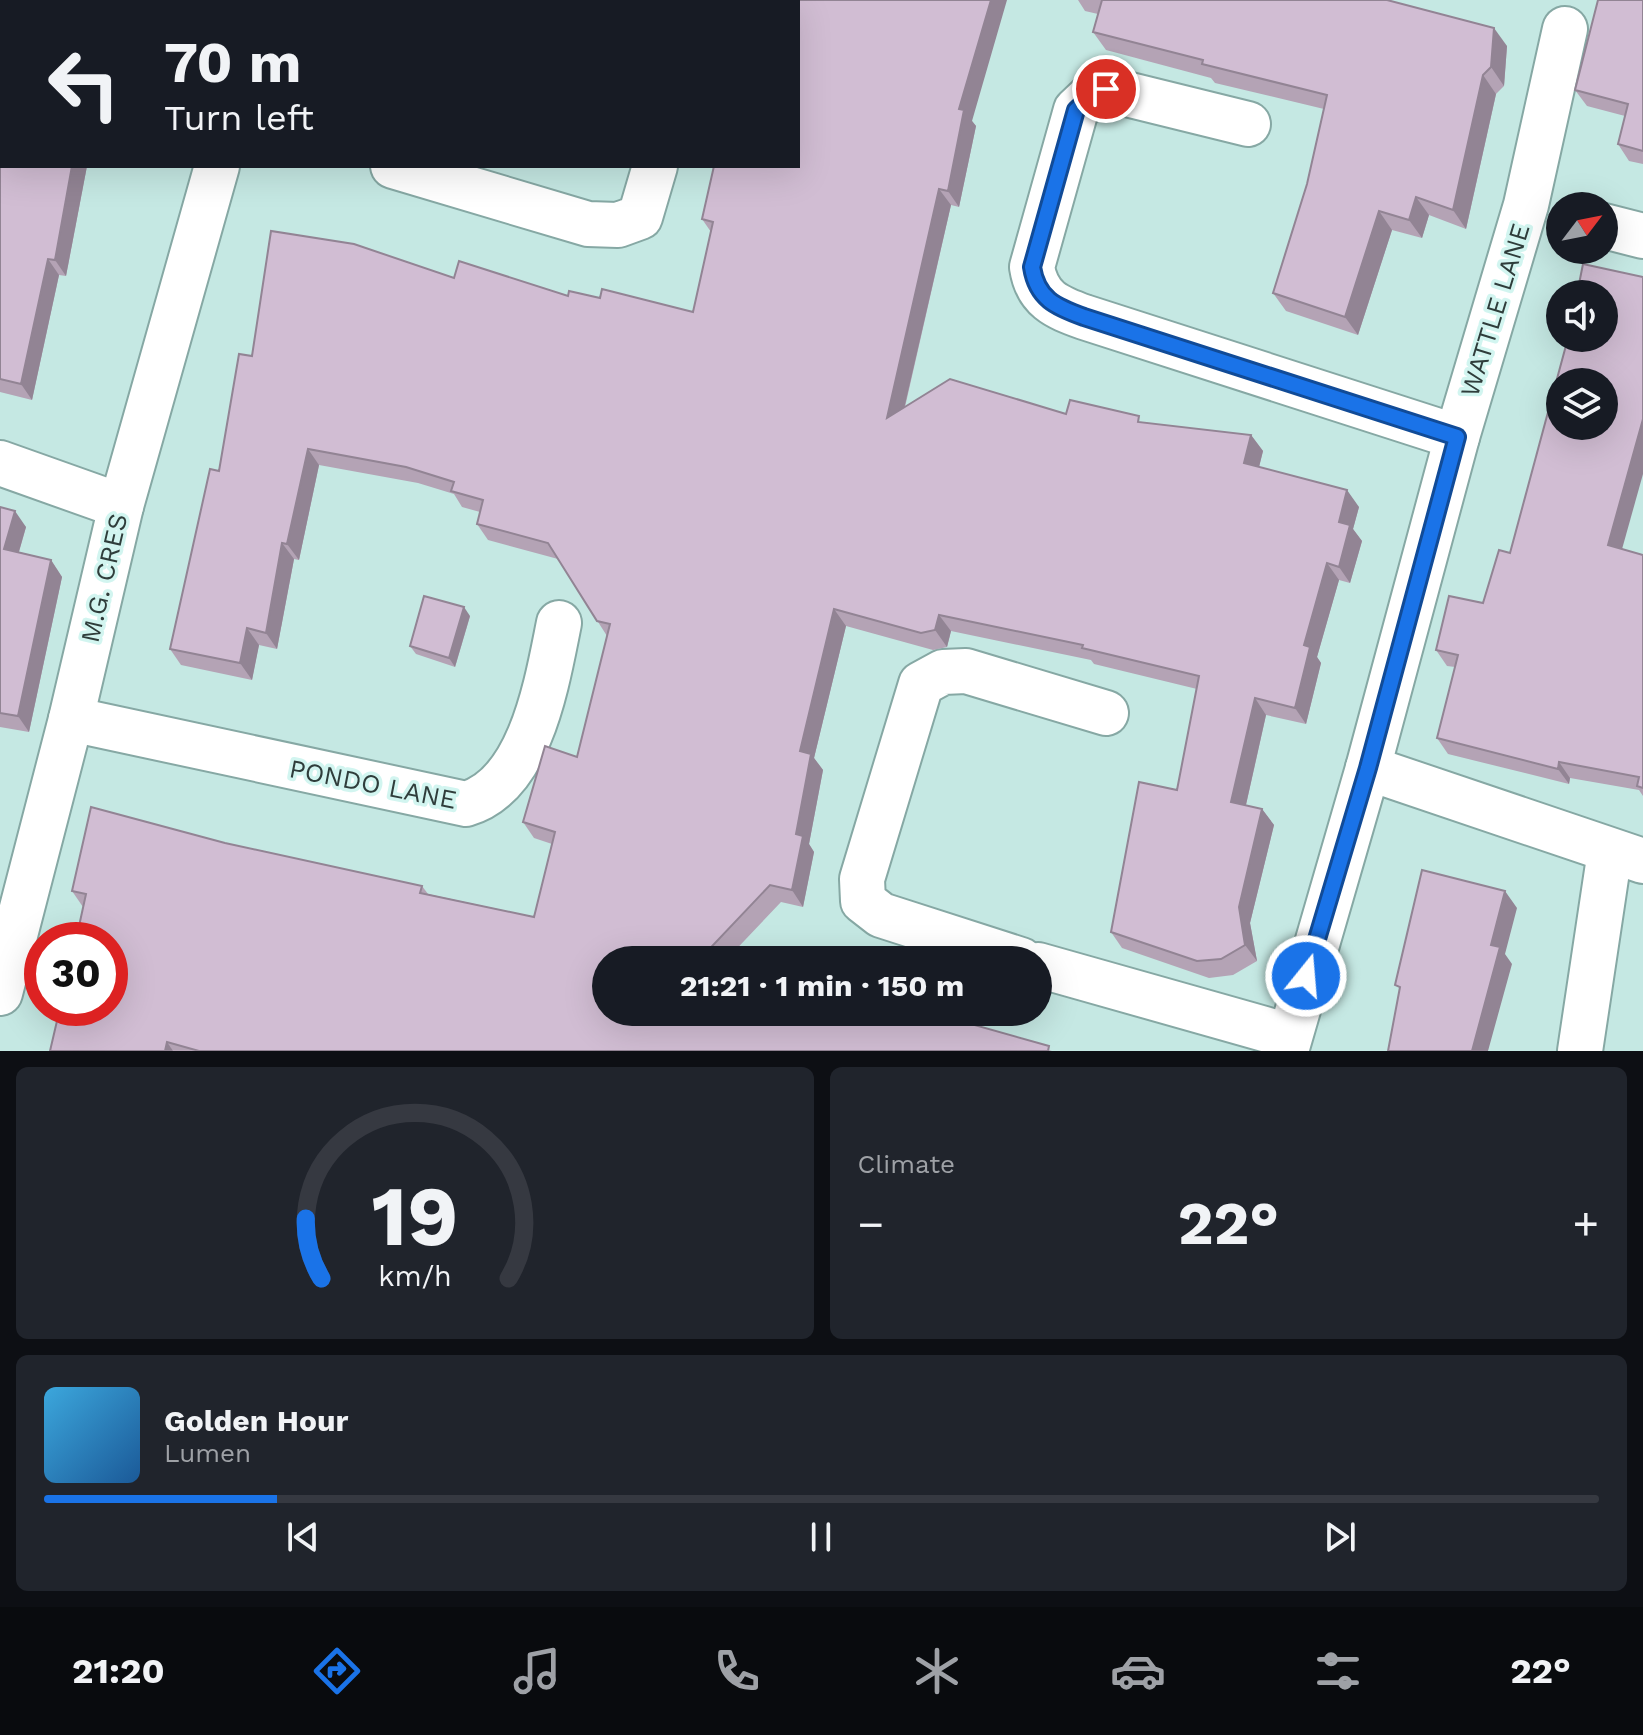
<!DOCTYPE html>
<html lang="en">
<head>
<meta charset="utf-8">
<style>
  body { margin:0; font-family:"Work Sans",sans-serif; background:#20242c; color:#f1f3f6; height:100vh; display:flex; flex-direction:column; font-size:30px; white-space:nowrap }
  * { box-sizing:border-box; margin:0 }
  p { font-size:26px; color:#9ea1a6 }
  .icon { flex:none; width:44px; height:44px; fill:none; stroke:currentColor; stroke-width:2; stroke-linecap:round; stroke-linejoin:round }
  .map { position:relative; height:1051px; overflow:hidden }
  .drawer { display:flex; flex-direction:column; gap:16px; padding:16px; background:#0d0f14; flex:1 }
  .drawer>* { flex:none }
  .banner { position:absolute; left:0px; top:0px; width:800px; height:168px; box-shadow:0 8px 32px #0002; background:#171b24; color:#f1f3f6; overflow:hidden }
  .needle { width:52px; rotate:58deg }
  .tools { position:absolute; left:1546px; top:192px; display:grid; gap:16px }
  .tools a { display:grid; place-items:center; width:72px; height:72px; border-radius:50%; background:#171b24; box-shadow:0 8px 32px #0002; font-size:40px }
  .speed { position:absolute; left:24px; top:922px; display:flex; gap:16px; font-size:40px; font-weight:700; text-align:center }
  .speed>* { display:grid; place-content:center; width:104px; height:104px; border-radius:50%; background:#171b24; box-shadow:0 8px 32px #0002; line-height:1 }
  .speed .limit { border:12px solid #d22; background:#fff; color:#111 }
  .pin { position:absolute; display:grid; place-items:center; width:68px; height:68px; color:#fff; margin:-34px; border:4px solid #fff; border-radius:50%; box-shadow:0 2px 8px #0007 }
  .me { position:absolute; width:88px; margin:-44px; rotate:17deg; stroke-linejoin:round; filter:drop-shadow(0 0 6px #0008) }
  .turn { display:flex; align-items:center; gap:28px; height:168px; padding:0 32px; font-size:36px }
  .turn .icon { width:104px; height:104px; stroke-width:2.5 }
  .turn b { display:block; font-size:56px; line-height:68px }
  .big { font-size:60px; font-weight:700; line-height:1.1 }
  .drawer .card { flex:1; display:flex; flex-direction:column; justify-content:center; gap:12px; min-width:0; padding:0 28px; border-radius:12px; background:#20242c }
  .drawer .dial { align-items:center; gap:0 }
  .dial svg { height:208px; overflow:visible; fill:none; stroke:#363941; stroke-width:7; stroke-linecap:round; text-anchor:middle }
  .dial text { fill:#f1f3f6; stroke:none }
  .song { display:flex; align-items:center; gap:24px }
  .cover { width:96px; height:96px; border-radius:12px; background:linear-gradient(135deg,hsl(200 70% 55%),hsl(210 70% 35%)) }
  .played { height:8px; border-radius:4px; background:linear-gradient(90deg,#1a73e8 15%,#363941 15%) }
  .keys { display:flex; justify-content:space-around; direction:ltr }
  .heat { display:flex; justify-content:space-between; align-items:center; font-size:44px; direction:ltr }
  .drawer .tiles { flex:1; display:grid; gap:16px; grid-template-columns:1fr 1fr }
  .card:last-child { grid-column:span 2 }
  .trip { position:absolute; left:592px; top:946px; width:460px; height:80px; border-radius:40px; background:#171b24; box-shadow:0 8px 32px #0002; font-weight:700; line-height:80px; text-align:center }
  .dock { display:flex; height:128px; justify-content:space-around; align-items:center; background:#090b0e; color:#9ea1a6 }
  .dock .icon { width:56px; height:56px }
  .dock .active { color:#1a73e8 }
  .dock b { font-size:36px; color:#f1f3f6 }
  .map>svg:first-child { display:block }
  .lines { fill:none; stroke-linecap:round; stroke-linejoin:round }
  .street-casing { stroke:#86a8a4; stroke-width:48 }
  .street { stroke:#fff; stroke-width:44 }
  .wall { fill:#b4a3b5 }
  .shaded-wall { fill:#928494 }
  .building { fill:#d1bdd3; stroke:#928494; stroke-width:2; fill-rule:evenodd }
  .route-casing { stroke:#114b97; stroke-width:20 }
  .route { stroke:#1a73e8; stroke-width:14 }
  .labels { text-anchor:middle; stroke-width:7; stroke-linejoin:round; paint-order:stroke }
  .street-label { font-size:26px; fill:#2f3d3b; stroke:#d2f5f0 }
</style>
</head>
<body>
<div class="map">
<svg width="1643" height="1051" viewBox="0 0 1643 1051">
  <rect width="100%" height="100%" fill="#c5e8e3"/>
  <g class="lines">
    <defs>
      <g id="street">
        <polyline points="698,0 699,2"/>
        <polyline points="17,2 18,0"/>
        <polyline points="256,2 256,0"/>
        <polyline points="0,67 2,65"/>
        <path d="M1248 124 1106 89 1094 93 1076 110 1032 267C1037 299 1056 307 1084 317L1457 437"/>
        <polyline points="393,166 588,224 618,225 640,217 655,166"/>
        <polyline points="1604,226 1643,236"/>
        <polyline points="0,463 121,506"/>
        <path d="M71 719 466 804C531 785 547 682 559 623"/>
        <polyline points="1368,768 1643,861"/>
        <polyline points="1021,960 881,915 863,901 862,879 921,684 943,672 966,671 1106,713"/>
        <polyline points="1038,965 1289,1036"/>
        <polyline points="0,993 71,719 121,506 217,166"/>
        <polyline points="1286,1051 1368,768 1457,437 1526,205 1565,29"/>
        <polyline points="1580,1051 1610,851"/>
      </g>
    </defs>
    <!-- street casing -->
    <use href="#street" class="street-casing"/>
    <!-- street -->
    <use href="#street" class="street"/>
  </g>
  <!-- wall -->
  <g class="wall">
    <polygon points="1078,0 1387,0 1507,46 1504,86 1496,94 1466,229 1429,215 1422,238 1392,230 1358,335 1286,311 1273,293 1307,184 1324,109 1215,83 1211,78 1106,50 1093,32 1098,14 1085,11"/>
    <polygon points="1643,0 1643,164 1629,161 1618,144 1625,116 1587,106 1575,90"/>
    <polygon points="0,90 2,166 87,166 66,276 59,275 32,400 0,392"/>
    <polygon points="972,121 976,126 959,207 951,205 905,407 1066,414 1251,435 1263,451 1259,467 1359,507 1353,529 1362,541 1350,583 1339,580 1317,657 1321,663 1306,724 1266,715 1246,805 1262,809 1274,825 1250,923 1257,961 1233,975 1209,978 1122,948 1111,932 1177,790 1197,689 1094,664 1091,660 951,631 947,647 933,650 846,626 814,758 823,770 809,844 814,852 803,907 781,902 726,960 606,960 953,1019 1052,1051 50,1051 83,907 72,891 225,843 422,886 428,894 534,917 552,844 534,838 523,822 577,757 607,636 558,559 488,540 477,524 480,512 462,507 454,494 418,483 319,465 299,560 294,559 277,649 259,645 252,680 181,665 170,649 219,471 252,356 454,278 568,296 600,298 693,312 711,232 702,219"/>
    <polygon points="0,507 26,527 19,552 51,560 62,577 29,732 0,727"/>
    <polygon points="1622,549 1643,555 1643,796 1639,790 1570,778 1569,784 1448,754 1437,738 1455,667 1447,666 1436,650 1483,603 1510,553"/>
    <polygon points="470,616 455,667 416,654 410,646"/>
  </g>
  <!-- shaded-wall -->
  <g class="shaded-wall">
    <polygon points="118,0 133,0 132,2 117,2"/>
    <polygon points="405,0 419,0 419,2 404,2"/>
    <polygon points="991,0 1007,0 972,121 976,126 959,207 948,191 959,109"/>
    <polygon points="1494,28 1507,46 1504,86 1491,67"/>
    <polygon points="1483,75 1496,94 1466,229 1453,210"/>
    <polygon points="72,166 87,166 66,276 55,260"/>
    <polygon points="939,189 951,205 898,435 887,418"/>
    <polygon points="1416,197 1429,215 1422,238 1409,220"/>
    <polygon points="1379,211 1392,230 1358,335 1345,317"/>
    <polygon points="48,259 59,275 32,400 21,384"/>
    <polygon points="1643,419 1643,474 1619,560 1608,545"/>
    <polygon points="1251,435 1263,451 1256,479 1244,463"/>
    <polygon points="308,449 319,465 299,560 287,544"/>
    <polygon points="1347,490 1359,507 1353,529 1362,541 1350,583 1339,567 1339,522"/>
    <polygon points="15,511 26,527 15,565 4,549"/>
    <polygon points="282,543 294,559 277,649 266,633"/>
    <polygon points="51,560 62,577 29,732 18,716"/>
    <polygon points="1327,563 1339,580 1317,657 1321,663 1306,724 1295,708 1304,645"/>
    <polygon points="464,607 470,616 455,667 449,658"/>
    <polygon points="834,609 846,626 814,758 823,770 809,844 814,852 803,907 792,890 796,834 800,751"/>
    <polygon points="939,615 951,631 947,647 935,630"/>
    <polygon points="247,628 259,645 252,680 240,663"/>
    <polygon points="1255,698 1266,715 1243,818 1231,802"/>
    <polygon points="1559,762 1570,778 1569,784 1558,769"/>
    <polygon points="1262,809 1274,825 1250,923 1257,961 1245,945 1239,907"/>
    <polygon points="1505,891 1517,908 1505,954 1512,964 1488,1051 1472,1051 1491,945"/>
    <polygon points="940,1012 955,1012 950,1031 939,1015"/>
    <polygon points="167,1042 173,1051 165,1051"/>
  </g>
  <!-- building -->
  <g class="building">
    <polygon points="25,0 118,0 117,2 23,2"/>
    <polygon points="332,0 405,0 404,2 332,2"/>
    <polygon points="708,0 991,0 959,109 964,110 948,191 939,189 887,418 950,379 1066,414 1070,400 1139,416 1138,422 1251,435 1244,463 1347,490 1339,522 1350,525 1339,567 1327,563 1304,645 1310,647 1295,708 1255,698 1231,802 1262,809 1239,907 1245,945 1221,959 1197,961 1111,932 1139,782 1177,790 1199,676 1082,648 1083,645 939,615 935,630 921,633 834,609 800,751 811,754 796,834 803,836 792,890 770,885 699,960 606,960 606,1012 940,1012 939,1015 1049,1046 1048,1051 199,1051 167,1042 165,1051 50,1051 60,1008 110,1008 110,940 76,940 86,894 72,891 91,807 225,843 422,886 420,893 534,917 555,832 523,822 545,746 577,757 610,624 597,621 548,543 477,524 483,500 451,491 454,482 406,467 308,449 287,544 282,543 266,633 247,628 240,663 170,649 210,469 219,471 239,354 252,356 271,231 354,244 454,278 459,261 568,296 569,291 600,298 602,289 693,312 713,222 702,219 714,166 798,166 798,2 706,2"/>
    <polygon points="1102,0 1387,0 1494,28 1491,67 1483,75 1453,210 1416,197 1409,220 1379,211 1345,317 1273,293 1307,184 1327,95 1202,64 1203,60 1093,32"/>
    <polygon points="1598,0 1643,0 1643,151 1618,144 1628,104 1575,90"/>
    <polygon points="2,82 2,166 72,166 55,260 48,259 21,384 0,379 0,90"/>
    <path d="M1583 264 1643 277V419L1608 545 1643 555V788L1637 786 1639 777 1559 762 1558 769 1437 738 1458 655 1436 650 1449 596 1483 603 1499 550 1510 553 1568 338H1604V294H1577ZM1560 382H1604V426H1560Z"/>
    <polygon points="0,507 15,511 4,549 51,560 18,716 0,713"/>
    <polygon points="424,596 464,607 449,658 410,646"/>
    <polygon points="1422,870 1505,891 1491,945 1500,947 1472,1051 1388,1051 1400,987 1395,985"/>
  </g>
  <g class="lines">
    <defs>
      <path id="route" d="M1106 89 1094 93 1076 110 1032 267C1037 299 1056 307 1084 317L1457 437 1368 768 1306 976"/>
    </defs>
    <!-- route casing -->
    <use href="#route" class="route-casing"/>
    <!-- route -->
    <use href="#route" class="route"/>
  </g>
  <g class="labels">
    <!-- street labels -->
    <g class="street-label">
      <text transform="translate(1495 310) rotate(-73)" y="9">WATTLE LANE</text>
      <text transform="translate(104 578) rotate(-77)" y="9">M.G. CRES</text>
      <text transform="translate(373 784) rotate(11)" y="9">PONDO LANE</text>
    </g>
  </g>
</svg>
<div class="tools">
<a><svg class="needle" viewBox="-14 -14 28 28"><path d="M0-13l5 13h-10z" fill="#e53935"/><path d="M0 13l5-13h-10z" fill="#9ea1a6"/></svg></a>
<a><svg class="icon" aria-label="sound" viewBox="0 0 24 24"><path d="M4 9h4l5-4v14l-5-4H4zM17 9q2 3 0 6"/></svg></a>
<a><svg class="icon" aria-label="layers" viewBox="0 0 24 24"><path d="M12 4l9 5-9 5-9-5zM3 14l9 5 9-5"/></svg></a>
</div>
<div class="speed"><div class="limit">30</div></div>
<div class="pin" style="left:1106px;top:89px;background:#d93025"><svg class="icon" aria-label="arrive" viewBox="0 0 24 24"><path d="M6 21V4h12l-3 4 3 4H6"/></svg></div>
<svg class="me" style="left:1306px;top:976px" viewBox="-20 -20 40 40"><circle r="17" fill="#1a73e8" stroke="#fff" stroke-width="3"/><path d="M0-11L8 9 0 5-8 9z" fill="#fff"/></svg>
<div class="trip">21:21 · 1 min · 150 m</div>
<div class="banner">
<div class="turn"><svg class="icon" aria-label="left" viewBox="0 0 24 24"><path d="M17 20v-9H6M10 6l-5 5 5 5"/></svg><div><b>70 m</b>Turn left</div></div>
</div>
</div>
<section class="drawer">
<div class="tiles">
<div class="card dial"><svg viewBox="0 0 100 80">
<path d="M14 69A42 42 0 1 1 86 69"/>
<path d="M14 69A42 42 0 0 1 8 46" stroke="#1a73e8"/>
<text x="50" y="56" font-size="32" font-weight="700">19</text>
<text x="50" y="72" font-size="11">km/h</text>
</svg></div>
<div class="card"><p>Climate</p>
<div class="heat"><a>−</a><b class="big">22°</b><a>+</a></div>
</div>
<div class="card">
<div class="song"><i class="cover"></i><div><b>Golden Hour</b><p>Lumen</p></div></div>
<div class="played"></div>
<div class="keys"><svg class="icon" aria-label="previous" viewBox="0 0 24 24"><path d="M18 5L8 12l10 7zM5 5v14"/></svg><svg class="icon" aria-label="pause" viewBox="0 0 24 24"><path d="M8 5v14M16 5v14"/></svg><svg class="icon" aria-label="next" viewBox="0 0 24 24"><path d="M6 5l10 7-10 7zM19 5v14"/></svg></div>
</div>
</div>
</section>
<nav class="dock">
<b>21:20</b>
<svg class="icon active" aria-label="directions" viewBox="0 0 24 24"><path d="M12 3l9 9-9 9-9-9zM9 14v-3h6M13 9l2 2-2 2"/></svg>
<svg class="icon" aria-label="music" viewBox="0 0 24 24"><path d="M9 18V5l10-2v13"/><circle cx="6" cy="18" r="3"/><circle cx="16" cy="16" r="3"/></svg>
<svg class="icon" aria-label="phone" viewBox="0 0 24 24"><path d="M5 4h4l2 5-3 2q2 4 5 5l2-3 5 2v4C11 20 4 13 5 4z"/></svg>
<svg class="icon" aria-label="climate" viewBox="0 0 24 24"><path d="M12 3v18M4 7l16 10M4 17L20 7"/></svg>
<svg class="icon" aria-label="car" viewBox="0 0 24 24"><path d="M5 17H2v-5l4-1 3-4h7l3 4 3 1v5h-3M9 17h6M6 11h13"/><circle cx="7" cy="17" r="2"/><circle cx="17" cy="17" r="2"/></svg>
<svg class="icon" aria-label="filters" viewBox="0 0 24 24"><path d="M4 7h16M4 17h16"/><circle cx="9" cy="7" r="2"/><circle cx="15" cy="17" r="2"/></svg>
<b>22°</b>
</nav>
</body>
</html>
